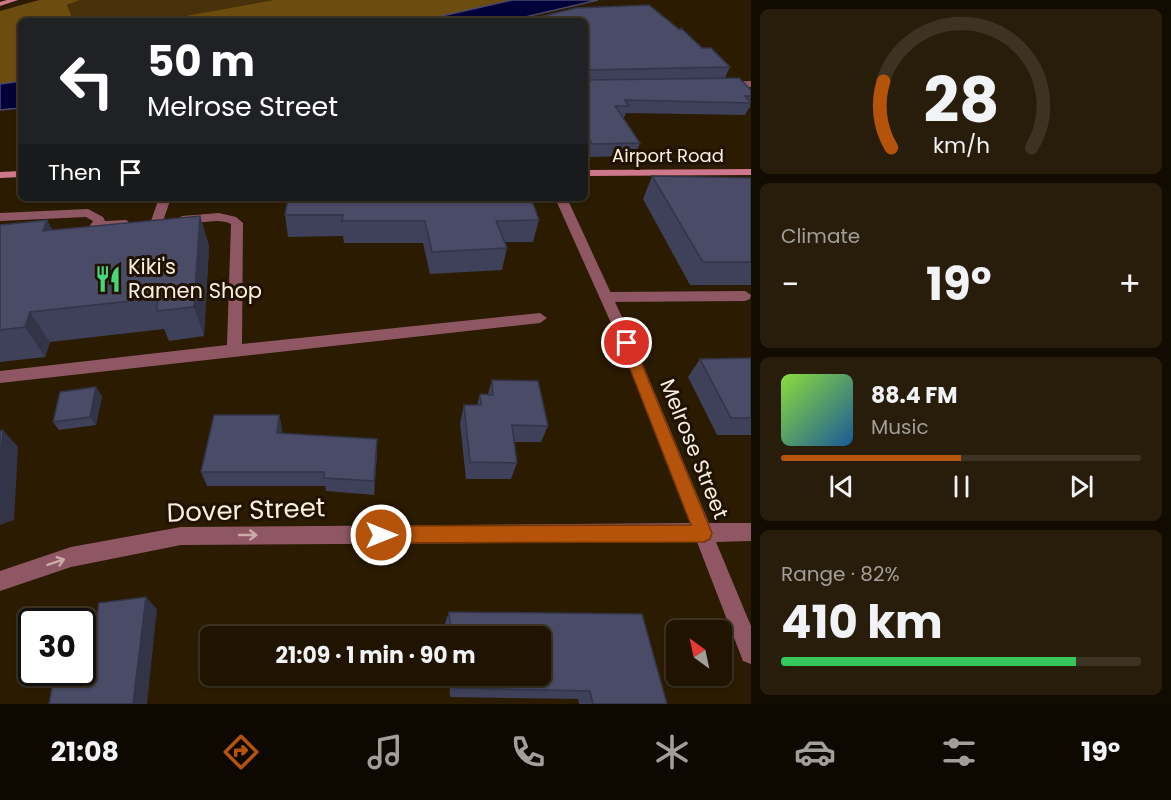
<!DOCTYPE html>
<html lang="en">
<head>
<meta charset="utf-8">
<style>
  body { margin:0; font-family:Poppins,sans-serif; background:#281d0b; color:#f1f3f6; height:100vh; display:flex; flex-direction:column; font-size:22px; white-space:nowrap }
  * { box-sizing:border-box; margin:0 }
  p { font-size:20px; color:#a29e99 }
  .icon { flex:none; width:33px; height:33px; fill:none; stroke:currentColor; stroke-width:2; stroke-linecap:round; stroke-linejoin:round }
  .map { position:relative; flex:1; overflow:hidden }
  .drawer { display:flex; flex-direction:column; gap:9px; padding:9px; background:#120b01; width:420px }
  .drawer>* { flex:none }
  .top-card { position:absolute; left:18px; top:18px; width:570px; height:183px; border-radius:9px; box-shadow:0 2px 4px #0004,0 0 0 2px #3d3323; background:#202124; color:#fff; overflow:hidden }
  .needle { width:39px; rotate:327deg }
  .buttons { position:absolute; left:666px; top:620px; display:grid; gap:12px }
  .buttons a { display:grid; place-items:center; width:66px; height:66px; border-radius:9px; background:#201401; box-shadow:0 2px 4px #0004,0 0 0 2px #3d3323; font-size:30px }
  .speed { position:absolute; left:18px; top:608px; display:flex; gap:12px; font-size:30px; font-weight:700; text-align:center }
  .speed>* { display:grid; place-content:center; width:78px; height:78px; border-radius:50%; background:#201401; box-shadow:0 2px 4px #0004,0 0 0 2px #3d3323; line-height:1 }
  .speed .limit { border:3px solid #111; border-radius:9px; background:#fff; color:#111 }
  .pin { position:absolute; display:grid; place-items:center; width:51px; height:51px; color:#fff; margin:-26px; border:3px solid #fff; border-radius:50%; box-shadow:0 2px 6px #0007 }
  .me { position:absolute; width:66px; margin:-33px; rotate:90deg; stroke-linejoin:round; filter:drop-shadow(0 0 4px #0008) }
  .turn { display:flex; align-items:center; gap:21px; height:126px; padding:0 30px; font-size:27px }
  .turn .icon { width:78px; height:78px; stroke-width:2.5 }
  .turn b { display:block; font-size:42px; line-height:51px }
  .then { display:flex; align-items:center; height:57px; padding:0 30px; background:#0003; gap:12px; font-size:22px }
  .big { font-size:45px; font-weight:700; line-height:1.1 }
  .drawer .tile { flex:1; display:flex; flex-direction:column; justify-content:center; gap:9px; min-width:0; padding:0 21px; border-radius:9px; background:#281d0b }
  .drawer .dial { align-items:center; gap:0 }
  .dial svg { height:156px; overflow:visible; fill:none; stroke:#3d3323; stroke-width:7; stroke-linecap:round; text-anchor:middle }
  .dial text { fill:#f1f3f6; stroke:none }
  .song { display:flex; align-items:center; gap:18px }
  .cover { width:72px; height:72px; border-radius:9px; background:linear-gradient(135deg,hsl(90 70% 55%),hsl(210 70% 35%)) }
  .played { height:6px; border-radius:3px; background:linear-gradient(90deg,#b45309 50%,#3d3323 50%) }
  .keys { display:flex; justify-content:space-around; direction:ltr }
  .heat { display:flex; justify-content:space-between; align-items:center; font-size:33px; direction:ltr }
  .charge { height:9px; border-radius:4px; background:linear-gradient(90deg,#34c759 82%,#3d3323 0) }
  .trip { position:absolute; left:200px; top:626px; width:351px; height:60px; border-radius:9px; background:#201401; box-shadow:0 2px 4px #0004,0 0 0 2px #3d3323; font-weight:700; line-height:60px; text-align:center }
  .menu { display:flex; height:96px; justify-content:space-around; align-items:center; background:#0d0800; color:#a29e99 }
  .menu .icon { width:42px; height:42px }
  .menu .current { color:#b45309 }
  .menu b { font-size:27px; color:#f1f3f6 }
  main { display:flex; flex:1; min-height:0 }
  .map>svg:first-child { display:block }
  .green { fill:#47320c }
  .forest { fill:#6c4c0f }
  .water { fill:#000138; stroke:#4b486a; stroke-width:1.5 }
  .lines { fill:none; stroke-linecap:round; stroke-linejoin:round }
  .service { fill:#8f5764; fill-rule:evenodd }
  .minor { fill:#8f5764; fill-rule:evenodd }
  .secondary { fill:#cf778c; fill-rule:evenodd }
  .wall { fill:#3f4059 }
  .shaded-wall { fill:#333448 }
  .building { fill:#494b67; stroke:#333448; stroke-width:1.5 }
  .oneway { stroke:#caaba8 }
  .route { fill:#b45309; stroke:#753606; stroke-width:1.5 }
  .labels { text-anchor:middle; stroke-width:6; stroke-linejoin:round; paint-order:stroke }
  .far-street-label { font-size:18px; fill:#faefe0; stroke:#201200 }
  .poi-label { font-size:21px; fill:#faefe0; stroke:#201200; text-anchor:start }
  .street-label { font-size:21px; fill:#faefe0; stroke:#201200 }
  .near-street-label { font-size:26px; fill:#faefe0; stroke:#201200 }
</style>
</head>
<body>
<main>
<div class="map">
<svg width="751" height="704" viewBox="0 0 751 704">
  <rect width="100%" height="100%" fill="#2a1b01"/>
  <!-- green -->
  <polygon class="green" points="80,0 274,0 157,21 83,21 72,17 67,5"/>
  <!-- forest -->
  <g class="forest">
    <polygon points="39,0 80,0 67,5 72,17 83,21 21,21 21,81 0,84 0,11"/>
    <polygon points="274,0 512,0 420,21 157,21"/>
  </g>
  <!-- water -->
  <g class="water">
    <polygon points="512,0 598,0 508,21 420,21"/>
    <polygon points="21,81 21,108 0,110 0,84"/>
  </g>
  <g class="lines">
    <!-- service -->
    <g class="service">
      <polygon points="159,198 171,198 163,221 157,225 151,221"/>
      <polygon points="88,209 103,217 105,221 126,220 132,224 126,228 102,229 93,234 87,230 93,221 86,217 0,221 0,213"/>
      <path d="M219 213 236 217 243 223 242 344 540 313 547 318 540 323 0 383V371L227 345 231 224C214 215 188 230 176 220L182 216Z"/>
      <polygon points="745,291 751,295 750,299 745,301 606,302 599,297 606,292"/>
    </g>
    <!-- minor -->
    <g class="minor">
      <polygon points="751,81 751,87 726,88 722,85 726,82"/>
      <polygon points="555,198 567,198 634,343 709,523 751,523 751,541 716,542 751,626 751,664 743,661 697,542 181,545 71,567 0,591 0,571 71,547 181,527 690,523 620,343"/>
    </g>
    <!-- secondary -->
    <g class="secondary">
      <polygon points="7,0 18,0 0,6 0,2"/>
      <polygon points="751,169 751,175 585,176 585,170"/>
      <polygon points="21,171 21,177 0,178 0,172"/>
    </g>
  </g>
  <!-- wall -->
  <g class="wall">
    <polygon points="585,21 702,48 730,67 725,78 751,90 750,108 749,108 745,115 626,113 624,118 623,118 640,143 635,156 588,157 585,152"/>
    <polygon points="652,176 751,178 751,285 690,285 643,199"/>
    <polygon points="288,198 539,220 533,242 505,242 507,248 502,270 430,274 423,243 344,243 343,236 288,237 285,215"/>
    <polygon points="200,216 209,246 204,336 169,341 164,329 50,342 45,357 0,362 0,225 47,220 52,230"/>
    <polygon points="751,358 751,435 717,435 688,377 700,359"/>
    <polygon points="492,380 548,426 541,442 514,442 517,463 511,479 466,479 460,423 464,405 477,405 480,394 488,394"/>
    <polygon points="102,396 96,425 59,430 53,422"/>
    <polygon points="279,415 282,429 282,433 377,439 377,453 374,495 326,491 325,486 207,486 201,472"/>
    <polygon points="449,612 642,614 667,704 579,704 578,699 450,697 449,675 540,675 540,636 446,636 445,623"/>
  </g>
  <!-- shaded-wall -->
  <g class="shaded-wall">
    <polygon points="200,216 209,246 204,336 194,307"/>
    <polygon points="47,220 63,250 43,231"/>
    <polygon points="30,312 50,342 45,357 25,327"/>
    <polygon points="96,387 102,396 96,425 90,417"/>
    <polygon points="279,415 282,429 280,447 277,433"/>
    <polygon points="3,430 18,447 14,520 0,525 0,469"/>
    <polygon points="377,439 377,453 374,495 374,481"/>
    <polygon points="146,597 157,609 147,704 133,704"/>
  </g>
  <!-- building -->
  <g class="building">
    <polygon points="649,5 680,30 681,28 702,48 711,48 730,67 588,70 586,72 587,80 739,78 751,90 751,96 745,96 751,103 625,100 629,106 615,106 640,143 592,144 585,132 585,21 523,21 576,8"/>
    <polygon points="652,176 751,178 751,262 703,262"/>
    <polygon points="288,198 531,198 539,220 496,221 507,248 432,252 425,221 342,221 343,215 285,215"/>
    <polygon points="200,216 194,307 157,311 158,298 30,312 25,327 0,330 0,225 47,220 43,231"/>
    <polygon points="751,358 751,418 731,418 700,359"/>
    <polygon points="492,380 538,381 548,426 512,425 517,463 470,462 464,405 481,405 480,394 493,395"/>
    <polygon points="96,387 90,417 53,422 60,392"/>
    <polygon points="214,415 279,415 277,433 377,439 374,481 324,478 324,472 201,472"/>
    <polygon points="3,430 0,469 0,431"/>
    <polygon points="146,597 133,704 49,704 55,672 82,672 82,625 96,623 99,603"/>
    <polygon points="449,612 642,614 667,704 593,704 590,691 455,688 454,675 540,675 540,636 451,636"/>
  </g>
  <!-- one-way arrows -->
  <defs><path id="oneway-shaft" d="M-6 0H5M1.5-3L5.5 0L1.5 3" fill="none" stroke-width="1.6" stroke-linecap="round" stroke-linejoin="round" transform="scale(1.5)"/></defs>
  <g class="oneway">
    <use href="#oneway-shaft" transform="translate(248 535)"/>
    <use href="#oneway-shaft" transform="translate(56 562) rotate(-18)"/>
  </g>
  <!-- route -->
  <polygon class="route" points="627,338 633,343 712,533 710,539 704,542 381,543 375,541 373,535 375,529 381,526 691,525 620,343"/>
  <!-- icons -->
  <defs>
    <symbol id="restaurant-bare" viewBox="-9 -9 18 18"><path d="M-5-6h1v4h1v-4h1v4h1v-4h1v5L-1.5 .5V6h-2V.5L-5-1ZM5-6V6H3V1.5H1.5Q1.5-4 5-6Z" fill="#47d779" stroke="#201200" stroke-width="2.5" paint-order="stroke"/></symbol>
  </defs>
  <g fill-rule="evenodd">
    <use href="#restaurant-bare" x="89" y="260" width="38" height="38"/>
  </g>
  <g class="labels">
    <!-- far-street labels -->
    <g class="far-street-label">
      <text x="668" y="162">Airport Road</text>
    </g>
    <!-- poi labels -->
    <g class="poi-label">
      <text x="128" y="274">Kiki's<tspan x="128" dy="24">Ramen Shop</tspan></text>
    </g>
    <!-- street labels -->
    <g class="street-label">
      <text transform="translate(694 449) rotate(68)" y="7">Melrose Street</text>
    </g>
    <!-- near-street labels -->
    <g class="near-street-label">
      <text transform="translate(246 510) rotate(-2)" y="9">Dover Street</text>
    </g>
  </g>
</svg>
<div class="buttons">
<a><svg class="needle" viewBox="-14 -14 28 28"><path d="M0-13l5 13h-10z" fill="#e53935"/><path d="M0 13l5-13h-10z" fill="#a29e99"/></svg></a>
</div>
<div class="speed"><div class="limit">30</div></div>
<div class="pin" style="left:627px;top:343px;background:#d93025"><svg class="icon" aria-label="arrive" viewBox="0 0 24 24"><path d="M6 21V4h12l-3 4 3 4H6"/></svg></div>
<svg class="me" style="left:381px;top:535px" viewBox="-20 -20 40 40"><circle r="17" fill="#b45309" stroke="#fff" stroke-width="3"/><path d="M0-11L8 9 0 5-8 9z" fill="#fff"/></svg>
<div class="trip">21:09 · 1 min · 90 m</div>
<div class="top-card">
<div class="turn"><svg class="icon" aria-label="left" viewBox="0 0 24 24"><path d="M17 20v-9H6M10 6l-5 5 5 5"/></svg><div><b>50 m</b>Melrose Street</div></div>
<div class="then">Then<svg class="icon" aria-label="arrive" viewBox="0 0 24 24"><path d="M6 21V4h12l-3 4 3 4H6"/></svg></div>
</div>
</div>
<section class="drawer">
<div class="tile dial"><svg viewBox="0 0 100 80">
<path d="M14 69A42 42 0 1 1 86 69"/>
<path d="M14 69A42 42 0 0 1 10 35" stroke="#b45309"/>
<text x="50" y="56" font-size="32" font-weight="700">28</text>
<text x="50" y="72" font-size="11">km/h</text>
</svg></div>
<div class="tile"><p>Climate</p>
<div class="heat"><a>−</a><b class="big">19°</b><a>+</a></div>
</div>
<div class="tile">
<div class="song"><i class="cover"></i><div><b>88.4 FM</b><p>Music</p></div></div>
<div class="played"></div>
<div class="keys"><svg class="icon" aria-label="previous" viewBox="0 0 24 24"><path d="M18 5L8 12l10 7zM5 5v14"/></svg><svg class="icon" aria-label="pause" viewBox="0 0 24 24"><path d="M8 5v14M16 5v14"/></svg><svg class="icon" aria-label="next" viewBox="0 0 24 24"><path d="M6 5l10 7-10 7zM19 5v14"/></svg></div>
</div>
<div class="tile"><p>Range · 82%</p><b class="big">410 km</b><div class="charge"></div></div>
</section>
</main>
<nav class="menu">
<b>21:08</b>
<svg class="icon current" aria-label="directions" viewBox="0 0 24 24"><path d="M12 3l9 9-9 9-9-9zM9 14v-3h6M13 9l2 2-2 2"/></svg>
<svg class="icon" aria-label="music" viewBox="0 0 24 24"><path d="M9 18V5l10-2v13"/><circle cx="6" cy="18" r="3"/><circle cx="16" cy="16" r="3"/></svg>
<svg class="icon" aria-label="phone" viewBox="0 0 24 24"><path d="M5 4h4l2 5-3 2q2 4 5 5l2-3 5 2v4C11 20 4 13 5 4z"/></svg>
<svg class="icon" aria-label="climate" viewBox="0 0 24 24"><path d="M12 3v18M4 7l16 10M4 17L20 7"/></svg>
<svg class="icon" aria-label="car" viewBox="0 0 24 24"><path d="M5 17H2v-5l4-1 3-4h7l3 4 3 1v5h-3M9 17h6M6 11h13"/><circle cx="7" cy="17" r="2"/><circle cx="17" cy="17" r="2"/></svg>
<svg class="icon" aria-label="filters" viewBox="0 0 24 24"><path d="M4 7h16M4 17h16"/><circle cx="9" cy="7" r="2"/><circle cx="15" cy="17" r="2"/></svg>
<b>19°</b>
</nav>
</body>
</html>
